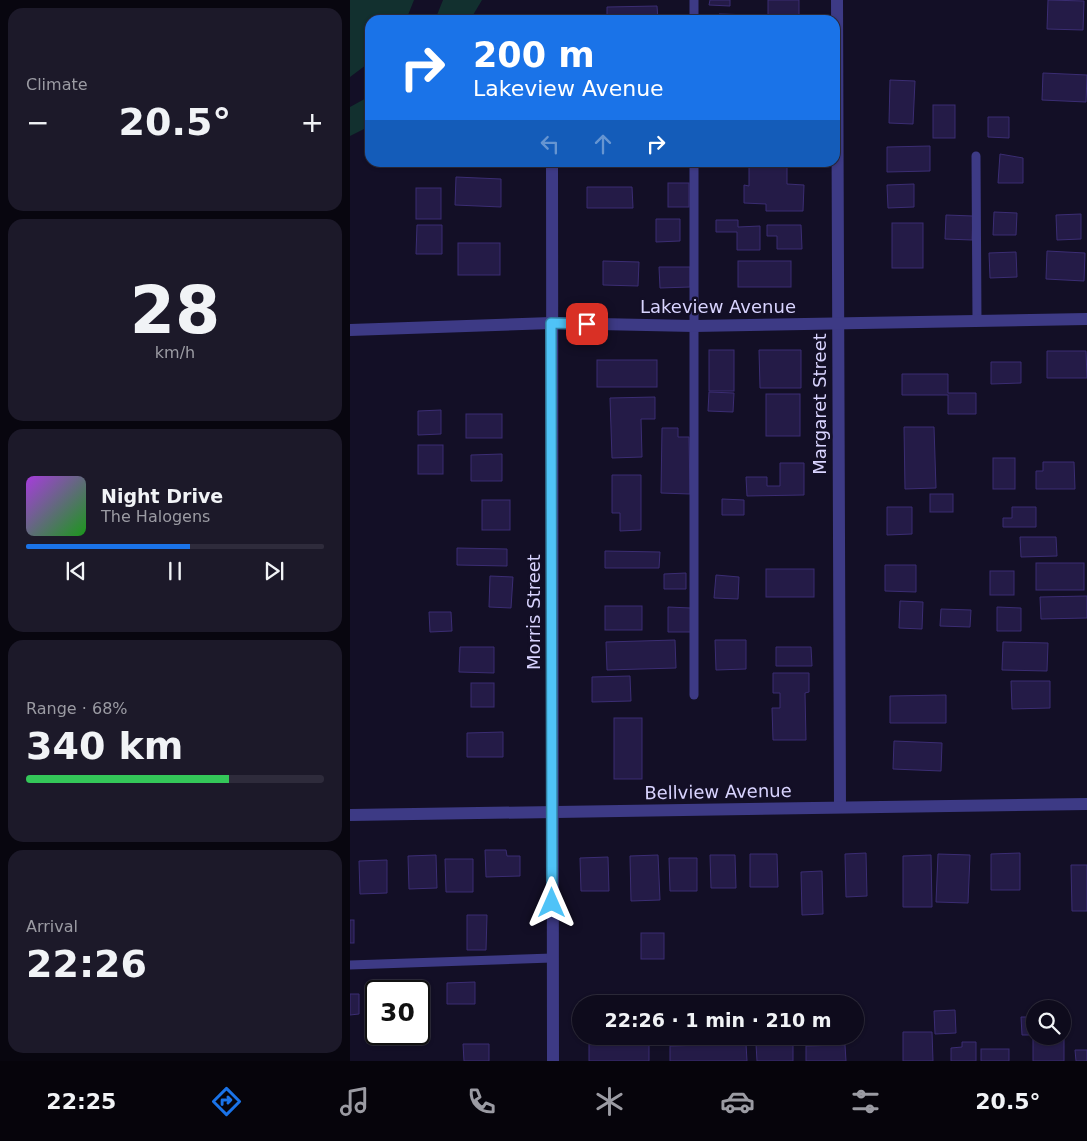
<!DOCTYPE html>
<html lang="en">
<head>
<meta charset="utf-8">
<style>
  body { margin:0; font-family:"DejaVu Sans",sans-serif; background:#1c1929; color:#f1f3f6; height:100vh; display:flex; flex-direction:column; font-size:19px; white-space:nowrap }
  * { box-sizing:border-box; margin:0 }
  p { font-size:16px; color:#9b9ba3 }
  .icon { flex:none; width:28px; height:28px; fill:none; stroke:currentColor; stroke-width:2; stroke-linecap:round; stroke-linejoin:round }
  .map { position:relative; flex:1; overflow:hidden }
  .drawer { display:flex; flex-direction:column; gap:8px; padding:8px; background:#08060f; width:350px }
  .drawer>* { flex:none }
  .guide { position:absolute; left:15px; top:15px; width:475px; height:152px; border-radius:15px; box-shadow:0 1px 4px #0004,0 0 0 1px #2e2b3b; background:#1a73e8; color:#fff; overflow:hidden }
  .tools { position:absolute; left:676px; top:1000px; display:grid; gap:10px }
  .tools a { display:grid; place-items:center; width:45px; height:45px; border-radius:50%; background:#0e0b1c; box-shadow:0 1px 4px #0004,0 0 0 1px #2e2b3b; font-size:25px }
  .speed { position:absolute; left:15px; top:980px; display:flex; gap:10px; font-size:25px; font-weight:700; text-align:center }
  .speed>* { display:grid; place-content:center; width:65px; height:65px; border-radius:50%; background:#0e0b1c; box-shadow:0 1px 4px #0004,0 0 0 1px #2e2b3b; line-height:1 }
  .speed .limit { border:2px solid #111; border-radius:8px; background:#fff; color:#111 }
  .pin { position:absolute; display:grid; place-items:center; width:42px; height:42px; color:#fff; margin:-21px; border-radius:10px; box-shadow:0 2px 8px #0006 }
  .me { position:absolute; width:55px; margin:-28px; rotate:0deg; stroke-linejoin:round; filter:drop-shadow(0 0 4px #0008) }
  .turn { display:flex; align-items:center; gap:18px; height:105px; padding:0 25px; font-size:22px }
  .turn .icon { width:65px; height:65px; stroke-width:2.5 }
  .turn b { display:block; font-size:35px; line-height:42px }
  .lanes { display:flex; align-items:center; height:48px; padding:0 25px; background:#0003; justify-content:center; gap:25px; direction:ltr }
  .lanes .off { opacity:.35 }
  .big { font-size:38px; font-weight:800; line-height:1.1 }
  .drawer .tile { flex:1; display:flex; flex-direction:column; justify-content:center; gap:8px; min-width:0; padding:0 18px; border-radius:15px; background:#1c1929 }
  .drawer .dial { align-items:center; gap:0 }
  .dial b { font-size:65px; line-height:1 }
  .song { display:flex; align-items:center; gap:15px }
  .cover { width:60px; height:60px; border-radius:8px; background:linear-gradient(135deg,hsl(280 70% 55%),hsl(120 70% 35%)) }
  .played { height:5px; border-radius:2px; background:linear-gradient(90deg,#1a73e8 55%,#2e2b3b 55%) }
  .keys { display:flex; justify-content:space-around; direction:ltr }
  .heat { display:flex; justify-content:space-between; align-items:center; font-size:28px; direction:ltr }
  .charge { height:8px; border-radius:4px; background:linear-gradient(90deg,#34c759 68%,#2e2b3b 0) }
  .trip { position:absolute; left:222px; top:995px; width:292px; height:50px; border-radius:25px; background:#0e0b1c; box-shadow:0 1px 4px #0004,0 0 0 1px #2e2b3b; font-weight:800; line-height:50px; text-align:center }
  .tabs { display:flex; height:80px; justify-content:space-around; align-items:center; background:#06040b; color:#9b9ba3 }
  .tabs .icon { width:35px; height:35px }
  .tabs .current { color:#1a73e8 }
  .tabs b { font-size:22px; color:#f1f3f6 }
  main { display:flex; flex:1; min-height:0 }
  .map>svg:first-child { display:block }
  .green { fill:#12302f }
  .building { fill:#241b47; stroke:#3b2d73 }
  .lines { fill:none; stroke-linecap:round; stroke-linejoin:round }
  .service { stroke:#3d3a85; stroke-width:9 }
  .minor { stroke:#3d3a85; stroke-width:12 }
  .route-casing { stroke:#337fa1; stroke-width:12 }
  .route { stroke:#4fc3f7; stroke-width:9 }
  .labels { text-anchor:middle; stroke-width:5; stroke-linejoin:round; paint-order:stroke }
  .street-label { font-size:18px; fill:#d9d4ff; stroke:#130f26 }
</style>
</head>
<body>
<main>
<section class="drawer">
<div class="tile"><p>Climate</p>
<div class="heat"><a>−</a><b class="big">20.5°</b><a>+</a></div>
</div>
<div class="tile dial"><b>28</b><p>km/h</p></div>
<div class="tile">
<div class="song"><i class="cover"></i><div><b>Night Drive</b><p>The Halogens</p></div></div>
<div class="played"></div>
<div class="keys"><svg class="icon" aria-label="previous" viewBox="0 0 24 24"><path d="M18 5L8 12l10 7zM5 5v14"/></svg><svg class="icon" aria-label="pause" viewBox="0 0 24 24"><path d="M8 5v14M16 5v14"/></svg><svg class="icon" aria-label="next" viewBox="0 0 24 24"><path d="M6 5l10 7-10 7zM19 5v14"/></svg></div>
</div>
<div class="tile"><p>Range · 68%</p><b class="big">340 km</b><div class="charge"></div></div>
<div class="tile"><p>Arrival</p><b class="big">22:26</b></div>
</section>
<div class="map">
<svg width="737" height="1061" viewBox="0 0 737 1061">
  <rect width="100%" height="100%" fill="#130f26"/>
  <!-- green -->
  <g class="green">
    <polygon points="0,0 64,0 56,20 20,20 20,62 0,77"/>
    <polygon points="93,0 132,0 120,20 85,20"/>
    <polygon points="20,96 20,126 0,136 0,107"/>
  </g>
  <!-- building -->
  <g class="building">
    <polygon points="360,0 380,0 380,6 359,5"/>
    <rect x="418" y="0" width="31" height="20"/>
    <polygon points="698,0 734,1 733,30 697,29"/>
    <polygon points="307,6 308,20 257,20 257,7"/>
    <polygon points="369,14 403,15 403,20 368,20"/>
    <polygon points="693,73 737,75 736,102 692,100"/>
    <polygon points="540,80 565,81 563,124 539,123"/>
    <rect x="583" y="105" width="22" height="33"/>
    <polygon points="638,117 659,117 659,138 638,137"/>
    <polygon points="580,146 580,171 537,172 537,147"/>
    <polygon points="650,154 673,158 673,183 648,183"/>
    <polygon points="399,162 437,162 437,184 454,185 453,211 416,211 416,204 394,203 394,185 399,186"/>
    <polygon points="106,177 151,179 151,207 105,205"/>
    <rect x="318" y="183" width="21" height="24"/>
    <polygon points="564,184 564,207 538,208 537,185"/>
    <polygon points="237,187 282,187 283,208 237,208"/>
    <rect x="66" y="188" width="25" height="31"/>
    <polygon points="644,212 667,213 666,235 643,235"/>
    <polygon points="731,214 731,239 707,240 706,215"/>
    <polygon points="596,215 623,216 622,240 595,239"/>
    <polygon points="306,219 330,219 330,241 306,242"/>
    <polygon points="366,220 388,220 388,227 410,226 410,250 387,250 387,232 366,232"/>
    <rect x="542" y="223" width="31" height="45"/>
    <polygon points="67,225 92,225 92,254 66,254"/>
    <polygon points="417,225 451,225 452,249 427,249 427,236 417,236"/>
    <rect x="108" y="243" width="42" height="32"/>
    <polygon points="697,251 735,253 734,281 696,279"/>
    <polygon points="666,252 667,277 640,278 639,253"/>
    <polygon points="253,261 289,262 288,286 253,285"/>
    <rect x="388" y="261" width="53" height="26"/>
    <polygon points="309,267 340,267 340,287 310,288"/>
    <rect x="359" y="350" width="25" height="41"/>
    <polygon points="409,350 451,350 451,388 410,388"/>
    <polygon points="697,351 736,351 737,378 697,378"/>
    <rect x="247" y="360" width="60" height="27"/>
    <polygon points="641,362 671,362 671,383 641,384"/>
    <polygon points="552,374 598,374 598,393 626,393 626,414 598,414 598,395 552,395"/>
    <polygon points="359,392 384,393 383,412 358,411"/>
    <rect x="416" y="394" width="34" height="42"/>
    <polygon points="305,397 305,419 291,419 292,457 262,458 260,398"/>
    <polygon points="91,410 91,434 68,435 68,411"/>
    <rect x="116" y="414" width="36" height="24"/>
    <polygon points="554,427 584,427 586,488 555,489"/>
    <polygon points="312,428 328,428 328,437 339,437 340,494 311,493"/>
    <rect x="68" y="445" width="25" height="29"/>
    <polygon points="152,454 152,481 121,481 121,455"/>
    <rect x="643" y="458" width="22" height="31"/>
    <polygon points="693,462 724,462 725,489 686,489 686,471 693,471"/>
    <polygon points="430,463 454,463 454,495 397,496 396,477 417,477 417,486 430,486"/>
    <polygon points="262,475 291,475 291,530 270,531 270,513 262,513"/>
    <rect x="580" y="494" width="23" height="18"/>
    <polygon points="372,499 394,500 394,515 372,515"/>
    <rect x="132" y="500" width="28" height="30"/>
    <polygon points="537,507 562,507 562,534 537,535"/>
    <polygon points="662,507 686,507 686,527 653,527 653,518 662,518"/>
    <polygon points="670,537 706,537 707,556 671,557"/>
    <polygon points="107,548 157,549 157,566 107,565"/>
    <polygon points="255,551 310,552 309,568 255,568"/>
    <rect x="686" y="563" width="48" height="27"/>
    <polygon points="535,565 566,565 566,592 535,591"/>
    <rect x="416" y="569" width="48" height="28"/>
    <rect x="640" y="571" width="24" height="24"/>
    <polygon points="336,573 336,589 314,589 314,574"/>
    <polygon points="366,575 389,577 388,599 364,598"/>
    <polygon points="140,576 163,577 161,608 139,607"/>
    <polygon points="737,596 737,618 691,619 690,597"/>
    <polygon points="550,601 573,602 572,629 549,628"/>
    <rect x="255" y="606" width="37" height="24"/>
    <polygon points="318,607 341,608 341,632 318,632"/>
    <polygon points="647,607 671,608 671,631 647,631"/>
    <polygon points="591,609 621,610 620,627 590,626"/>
    <polygon points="79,612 101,612 102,631 80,632"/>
    <polygon points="325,640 326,668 257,670 256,642"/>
    <polygon points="365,640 396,640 396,669 366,670"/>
    <polygon points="653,642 698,643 697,671 652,670"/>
    <polygon points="110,647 144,647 144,673 109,672"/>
    <polygon points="426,647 461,647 462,666 426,666"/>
    <polygon points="423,673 459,673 459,692 455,693 456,740 423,740 422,708 430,708 430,693 423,693"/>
    <polygon points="280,676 281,701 242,702 242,677"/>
    <polygon points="661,681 700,681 700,708 662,709"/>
    <rect x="121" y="683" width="23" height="24"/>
    <polygon points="596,695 596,723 540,723 540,696"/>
    <rect x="264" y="718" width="28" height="61"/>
    <polygon points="153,732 153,757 117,757 117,733"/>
    <polygon points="544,741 592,743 591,771 543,769"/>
    <polygon points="135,850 156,850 157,856 170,856 170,876 136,877"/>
    <polygon points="516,853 517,896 496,897 495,854"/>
    <polygon points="670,853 670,890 641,890 641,854"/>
    <polygon points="400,854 427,854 428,887 400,887"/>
    <polygon points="588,854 620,855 618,903 586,902"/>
    <polygon points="86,855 87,888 59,889 58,856"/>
    <polygon points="308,855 310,900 281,901 280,856"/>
    <polygon points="360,855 385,855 386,888 361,888"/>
    <polygon points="581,855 582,907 553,907 553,856"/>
    <polygon points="258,857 259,891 231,891 230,858"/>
    <polygon points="319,858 347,858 347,891 320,891"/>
    <polygon points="95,859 123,859 123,892 96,892"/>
    <polygon points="37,860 37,893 10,894 9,861"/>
    <polygon points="721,865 737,865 737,911 722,911"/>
    <polygon points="472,871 473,914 452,915 451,872"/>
    <polygon points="117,915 137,915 136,950 117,950"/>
    <rect x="0" y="920" width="4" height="23"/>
    <rect x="291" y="933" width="23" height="26"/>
    <polygon points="125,982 125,1004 97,1004 97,983"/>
    <polygon points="26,992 26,1034 45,1035 22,1035 21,993"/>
    <polygon points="0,994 9,994 9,1014 0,1015"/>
    <rect x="277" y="995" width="28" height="9"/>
    <polygon points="605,1010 606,1033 585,1034 584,1011"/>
    <polygon points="671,1017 685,1017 685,1035 672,1035"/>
    <polygon points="553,1032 582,1032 583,1061 553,1061"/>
    <rect x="683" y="1039" width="31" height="22"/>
    <polygon points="612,1042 626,1042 626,1061 601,1061 601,1048 612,1047"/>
    <polygon points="113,1044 139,1044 139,1061 114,1061"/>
    <rect x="239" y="1044" width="60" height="17"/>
    <polygon points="396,1044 397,1061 320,1061 320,1046"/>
    <polygon points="406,1044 443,1044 443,1061 407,1061"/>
    <polygon points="495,1045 496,1061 456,1061 456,1046"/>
    <rect x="631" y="1049" width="28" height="12"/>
    <polygon points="725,1050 737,1050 737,1061 726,1061"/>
  </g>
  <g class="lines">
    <!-- service -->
    <g class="service">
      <polyline points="344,0 344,20"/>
      <polyline points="626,156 627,321"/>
      <polyline points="344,162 344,695"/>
      <polyline points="0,965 202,958"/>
    </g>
    <!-- minor -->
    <g class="minor">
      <polyline points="487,0 490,807"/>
      <polyline points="202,162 203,1061"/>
      <polyline points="0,330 201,323 344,326 737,319"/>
      <polyline points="0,815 737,804"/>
    </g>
  </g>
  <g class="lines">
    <defs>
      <polyline id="route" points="202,903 201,323 237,324"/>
    </defs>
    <!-- route casing -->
    <use href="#route" class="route-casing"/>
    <!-- route -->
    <use href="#route" class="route"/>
  </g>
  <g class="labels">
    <!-- street labels -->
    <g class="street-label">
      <text x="368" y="313">Lakeview Avenue</text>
      <text transform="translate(470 404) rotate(-90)" y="6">Margaret Street</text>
      <text transform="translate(184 612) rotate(-90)" y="6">Morris Street</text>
      <text transform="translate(368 792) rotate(-1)" y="6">Bellview Avenue</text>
    </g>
  </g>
</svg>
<div class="tools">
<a><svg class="icon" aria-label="search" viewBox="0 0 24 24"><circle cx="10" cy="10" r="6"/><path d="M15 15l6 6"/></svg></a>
</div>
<div class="speed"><div class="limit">30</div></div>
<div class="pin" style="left:237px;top:324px;background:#d93025"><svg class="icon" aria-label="arrive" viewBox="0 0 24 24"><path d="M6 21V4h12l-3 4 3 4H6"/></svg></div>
<svg class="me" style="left:202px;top:903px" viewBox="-20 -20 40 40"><path d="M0-17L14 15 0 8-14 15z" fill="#4fc3f7" stroke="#fff" stroke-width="4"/></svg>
<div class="trip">22:26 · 1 min · 210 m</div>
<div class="guide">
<div class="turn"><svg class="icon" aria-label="right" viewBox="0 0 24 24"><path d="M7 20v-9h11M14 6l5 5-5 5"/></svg><div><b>200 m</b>Lakeview Avenue</div></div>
<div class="lanes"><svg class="icon off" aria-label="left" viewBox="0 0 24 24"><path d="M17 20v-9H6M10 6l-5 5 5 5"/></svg><svg class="icon off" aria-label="ahead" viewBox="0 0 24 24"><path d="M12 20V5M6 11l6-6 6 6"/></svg><svg class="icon" aria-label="right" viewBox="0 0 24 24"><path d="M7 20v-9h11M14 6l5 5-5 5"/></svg></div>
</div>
</div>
</main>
<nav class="tabs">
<b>22:25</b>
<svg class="icon current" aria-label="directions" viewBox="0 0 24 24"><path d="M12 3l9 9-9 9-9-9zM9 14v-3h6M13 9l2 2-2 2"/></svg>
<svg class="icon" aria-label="music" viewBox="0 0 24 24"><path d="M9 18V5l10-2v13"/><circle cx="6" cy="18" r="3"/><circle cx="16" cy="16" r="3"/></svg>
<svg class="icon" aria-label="phone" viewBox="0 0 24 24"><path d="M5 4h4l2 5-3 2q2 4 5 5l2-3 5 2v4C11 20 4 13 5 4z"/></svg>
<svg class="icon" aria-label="climate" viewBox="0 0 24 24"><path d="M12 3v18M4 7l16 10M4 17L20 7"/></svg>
<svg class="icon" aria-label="car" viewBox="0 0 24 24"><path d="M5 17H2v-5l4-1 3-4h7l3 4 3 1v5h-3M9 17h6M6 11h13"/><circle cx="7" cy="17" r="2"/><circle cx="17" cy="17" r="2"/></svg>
<svg class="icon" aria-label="filters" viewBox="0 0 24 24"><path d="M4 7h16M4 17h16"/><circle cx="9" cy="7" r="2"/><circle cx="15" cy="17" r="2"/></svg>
<b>20.5°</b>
</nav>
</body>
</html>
